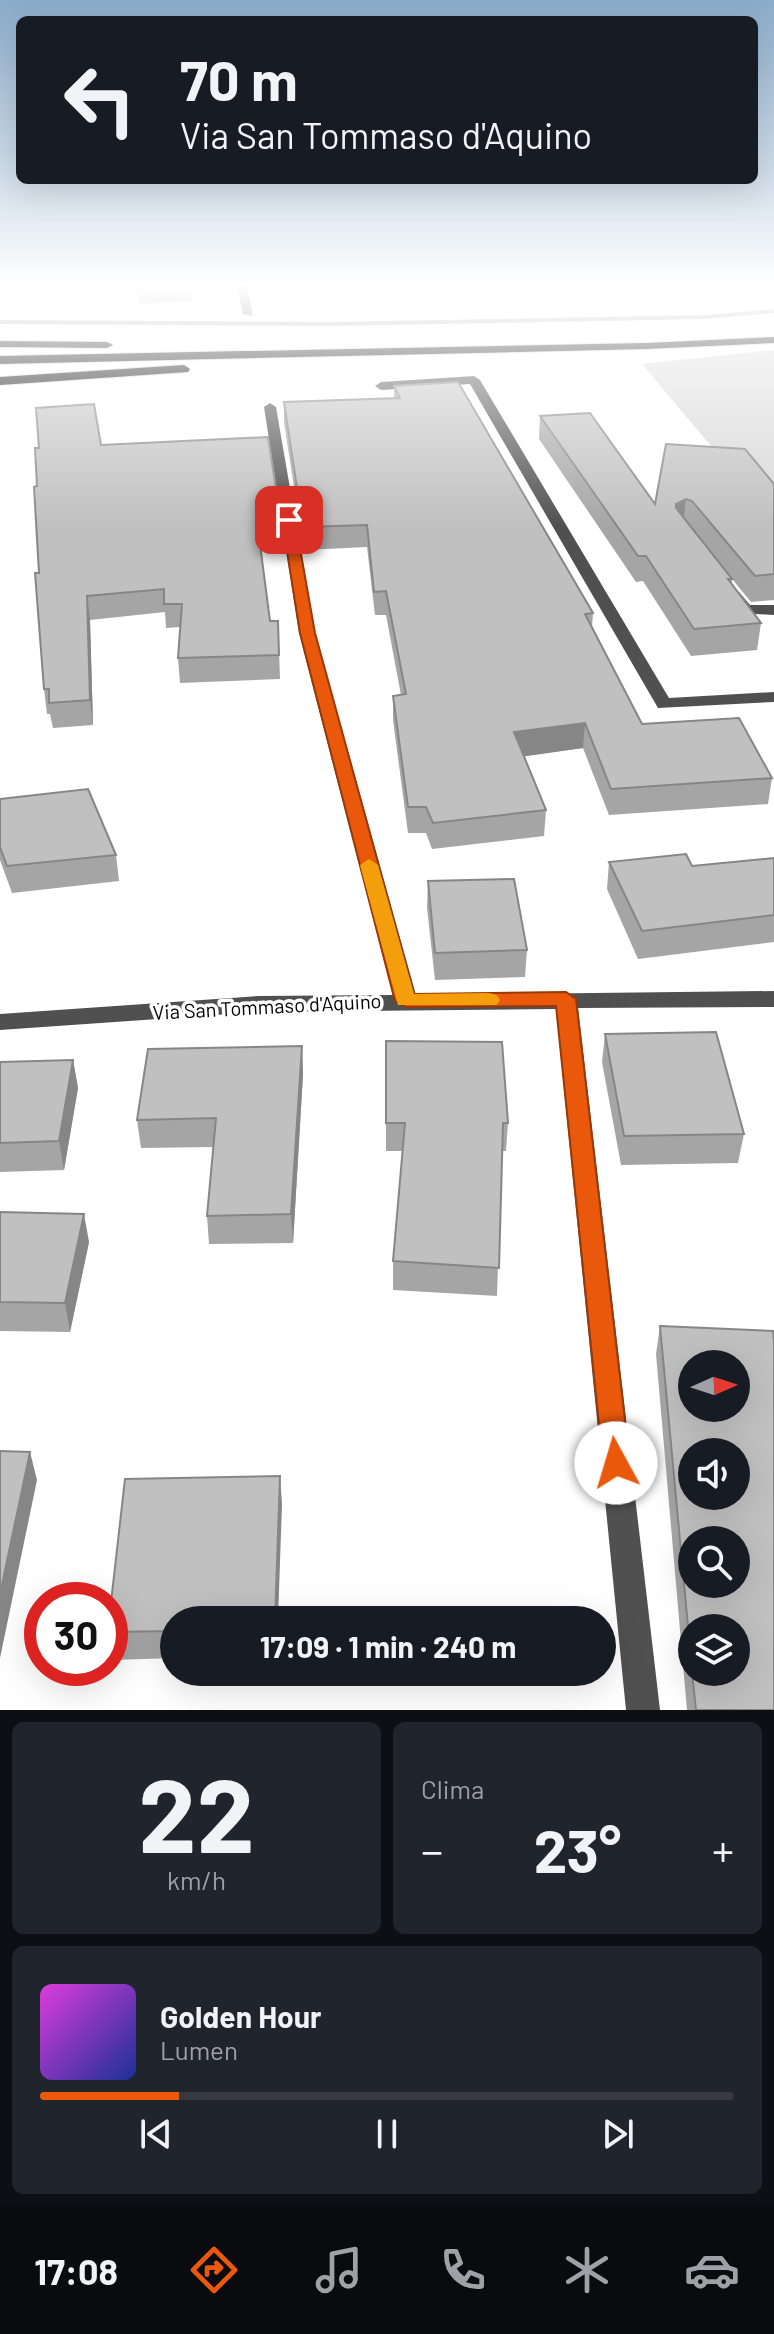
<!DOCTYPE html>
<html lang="it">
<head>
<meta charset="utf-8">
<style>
  body { margin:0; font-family:Barlow,sans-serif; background:#20242c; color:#f1f3f6; height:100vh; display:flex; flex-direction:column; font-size:30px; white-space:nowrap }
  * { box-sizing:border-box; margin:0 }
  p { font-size:26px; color:#9ea1a6 }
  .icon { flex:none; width:44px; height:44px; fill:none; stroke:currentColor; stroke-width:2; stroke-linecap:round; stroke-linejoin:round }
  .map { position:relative; height:1710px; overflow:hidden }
  .sheet { display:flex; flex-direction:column; gap:12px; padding:12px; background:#0d0f14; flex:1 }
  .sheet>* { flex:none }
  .hud { position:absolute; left:16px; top:16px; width:742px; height:168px; border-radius:12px; box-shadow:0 8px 32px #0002; background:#171b24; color:#f1f3f6; overflow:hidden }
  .needle { width:52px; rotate:87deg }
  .tools { position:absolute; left:678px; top:1350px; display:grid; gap:16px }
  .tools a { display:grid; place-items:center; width:72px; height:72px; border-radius:50%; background:#171b24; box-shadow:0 8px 32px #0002; font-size:40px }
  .speed { position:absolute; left:24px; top:1582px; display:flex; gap:16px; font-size:40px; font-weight:700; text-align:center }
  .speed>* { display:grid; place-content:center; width:104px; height:104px; border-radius:50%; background:#171b24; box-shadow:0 8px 32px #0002; line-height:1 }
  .speed .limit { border:12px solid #d22; background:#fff; color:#111 }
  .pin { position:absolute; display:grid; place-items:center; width:68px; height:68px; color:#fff; margin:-34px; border-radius:16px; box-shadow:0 4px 12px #0006 }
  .me { position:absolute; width:88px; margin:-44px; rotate:354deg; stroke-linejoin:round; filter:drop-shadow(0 0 6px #0008) }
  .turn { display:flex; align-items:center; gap:28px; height:168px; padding:0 32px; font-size:36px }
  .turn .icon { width:104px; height:104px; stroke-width:2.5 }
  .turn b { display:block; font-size:56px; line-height:68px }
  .big { font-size:60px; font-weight:700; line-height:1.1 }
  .sheet .tile { flex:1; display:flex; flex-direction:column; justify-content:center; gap:12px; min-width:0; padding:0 28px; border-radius:12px; background:#20242c }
  .sheet .dial { align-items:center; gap:0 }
  .dial b { font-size:104px; line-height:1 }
  .song { display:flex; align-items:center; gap:24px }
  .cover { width:96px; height:96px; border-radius:12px; background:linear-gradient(135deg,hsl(300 70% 55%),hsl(230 70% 35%)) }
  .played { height:8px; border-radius:4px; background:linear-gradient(90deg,#ea580c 20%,#363941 20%) }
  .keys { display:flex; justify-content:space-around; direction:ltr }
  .heat { display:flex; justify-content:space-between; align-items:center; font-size:44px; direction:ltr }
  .sheet .tiles { flex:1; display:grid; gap:12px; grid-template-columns:1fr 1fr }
  .tile:last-child { grid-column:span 2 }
  .trip { position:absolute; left:160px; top:1606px; width:456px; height:80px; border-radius:40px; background:#171b24; box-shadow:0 8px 32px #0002; font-weight:700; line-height:80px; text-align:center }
  .tab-bar { display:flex; height:128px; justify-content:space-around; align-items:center; background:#090b0e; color:#9ea1a6 }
  .tab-bar .icon { width:56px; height:56px }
  .tab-bar .selected { color:#ea580c }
  .tab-bar b { font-size:36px; color:#f1f3f6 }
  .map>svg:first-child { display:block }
  .green { fill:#d7d7d7 }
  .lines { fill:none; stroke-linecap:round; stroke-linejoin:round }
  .stream { fill:#9e9e9e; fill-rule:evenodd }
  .major-casing { stroke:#dbdbdb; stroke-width:2 }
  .minor { fill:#505050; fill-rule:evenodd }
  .major { fill:#000; fill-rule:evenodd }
  .wall { fill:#a5a5a5 }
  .shaded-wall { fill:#868686 }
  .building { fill:#c0c0c0; stroke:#868686; stroke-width:2; fill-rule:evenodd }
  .route { fill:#ea580c; stroke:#983908; stroke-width:2 }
  .slow { fill:#f59e0b }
  .labels { text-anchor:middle; stroke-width:7; stroke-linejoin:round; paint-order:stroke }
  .street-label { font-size:20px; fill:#000; stroke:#fff }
</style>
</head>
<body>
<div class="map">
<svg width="774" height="1710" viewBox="0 0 774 1710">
  <rect width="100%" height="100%" fill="#fff"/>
  <!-- green -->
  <polygon class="green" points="774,350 774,521 642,364"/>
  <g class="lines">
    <!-- stream -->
    <polygon class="stream" points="774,309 774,313 706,319 329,326 0,324 0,320 329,322 706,315"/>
    <defs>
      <g id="major">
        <polygon points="774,337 774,343 646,349 0,364 0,356 646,343"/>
        <polygon points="0,341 107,342 113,345 107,348 0,347"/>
        <polygon points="184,365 190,369 188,372 0,385 0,377"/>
      </g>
    </defs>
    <!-- major casing -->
    <use href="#major" class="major-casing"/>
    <!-- minor -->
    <g class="minor">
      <polygon points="237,287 247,287 253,316 243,314"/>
      <polygon points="474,376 480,380 669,698 774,692 774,702 658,708 470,384 381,390 375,386 381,382"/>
      <polygon points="270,403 276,407 315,633 416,995 774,991 774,1007 578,1008 660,1710 626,1710 556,1009 258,1012 0,1030 0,1014 258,996 393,995 299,633 264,407"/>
      <polygon points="733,590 739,592 750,605 774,605 774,615 739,613 725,595"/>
    </g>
    <!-- major -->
    <use href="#major" class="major"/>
  </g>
  <!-- wall -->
  <g class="wall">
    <polygon points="136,287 191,287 192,301 140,304"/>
    <polygon points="394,386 593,613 592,627 642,724 772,778 768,804 609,815 583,748 524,756 546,810 544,836 432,849 426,833 408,833 393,720 393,696 401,695 386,615 375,615 367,547 304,550 284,423 284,402 394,398"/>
    <polygon points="540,416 655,504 774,484 774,600 751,602 732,579 732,584 761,623 757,650 691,656 643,581 636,582 539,439"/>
    <polygon points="101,445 282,528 283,551 261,551 270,621 278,621 280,679 180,683 178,658 180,627 166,628 165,612 90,620 93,725 53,728 50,714 47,714 44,689 37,486 39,448"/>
    <polygon points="0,799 116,855 119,881 12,893 0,860"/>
    <polygon points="774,858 774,942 638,959 607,889 609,862 692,866"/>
    <polygon points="428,881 527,950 525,977 435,980 427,908"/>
    <polygon points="605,1034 744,1134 738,1163 621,1165 602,1062"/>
    <polygon points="386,1041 508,1123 506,1151 502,1151 497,1296 393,1290 393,1261 403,1151 386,1151"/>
    <polygon points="302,1046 303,1074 293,1243 209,1244 207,1216 213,1147 141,1148 137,1120"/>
    <polygon points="73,1060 78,1088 64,1170 0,1172 0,1062"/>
    <polygon points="0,1212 89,1242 70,1332 0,1331"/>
    <polygon points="660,1326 774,1710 687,1710 656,1354"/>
    <polygon points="282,1504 174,1620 174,1658 113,1660 110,1644 110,1611"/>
  </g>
  <!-- shaded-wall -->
  <g class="shaded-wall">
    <polygon points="686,499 683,524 674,528 676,504"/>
    <polygon points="87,596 90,620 93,725 90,700"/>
    <polygon points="585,723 583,748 513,758 514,732"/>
    <polygon points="302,1046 303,1074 293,1243 291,1214"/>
    <polygon points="73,1060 78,1088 64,1170 59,1141"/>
    <polygon points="84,1214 89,1242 70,1332 65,1303"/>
    <polygon points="30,1452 37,1480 0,1658 0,1594"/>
    <polygon points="280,1476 282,1504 278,1620 275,1620"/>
  </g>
  <!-- building -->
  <g class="building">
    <polygon points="458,382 593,613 585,614 642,724 739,718 772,778 611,789 585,723 514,732 546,810 433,823 426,807 408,807 393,696 406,694 386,591 374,592 367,525 303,527 284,402 400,398 394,386"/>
    <polygon points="94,404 101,445 268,437 282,528 258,529 270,621 278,621 279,655 178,658 182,604 164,604 164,589 87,596 90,700 49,703 49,689 44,689 35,573 39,573 34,487 37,486 35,448 39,448 36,408"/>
    <polygon points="590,413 655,504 666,444 745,449 774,484 774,574 755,576 692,501 686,499 676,504 676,508 732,579 728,579 761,623 694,629 646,556 638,556 540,416"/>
    <polygon points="88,789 116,855 7,866 0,847 0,799"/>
    <polygon points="686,854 692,866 774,858 774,915 642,931 609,862"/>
    <polygon points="514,879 527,950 435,953 428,881"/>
    <polygon points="716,1032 744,1134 624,1136 605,1034"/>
    <polygon points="386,1041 502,1042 508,1123 503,1123 499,1268 393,1261 405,1123 386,1123"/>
    <polygon points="302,1046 291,1214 207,1216 216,1118 137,1120 148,1049"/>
    <polygon points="73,1060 59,1141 0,1143 0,1062"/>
    <polygon points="0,1212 84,1214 65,1303 0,1302"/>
    <path d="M660 1326 773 1331 774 1340V1710H696L692 1672H736V1628H692V1669ZM692 1364H736V1408H692ZM692 1452H736V1496H692ZM692 1540H736V1584H692Z"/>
    <polygon points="0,1451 30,1452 0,1594"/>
    <polygon points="280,1476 275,1620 174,1620 174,1631 110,1632 110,1611 125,1479"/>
  </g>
  <!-- sky -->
  <linearGradient id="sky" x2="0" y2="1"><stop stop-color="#8aabca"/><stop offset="0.54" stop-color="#fff"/><stop offset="1" stop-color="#fff" stop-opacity="0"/></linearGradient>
  <rect width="774" height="527" fill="url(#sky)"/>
  <!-- route -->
  <polygon class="route" points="289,516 295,520 315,633 414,994 566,992 576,999 630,1463 626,1472 616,1475 607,1472 603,1463 556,1006 406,1007 395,1001 300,633 282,520"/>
  <!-- slow -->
  <polygon class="slow" points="369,859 378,865 414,994 489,993 497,995 500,1000 497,1005 398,1005 360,865"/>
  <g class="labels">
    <!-- street labels -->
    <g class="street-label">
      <text transform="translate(267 1007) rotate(-3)" y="7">Via San Tommaso d'Aquino</text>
    </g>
  </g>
</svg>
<div class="tools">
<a><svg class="needle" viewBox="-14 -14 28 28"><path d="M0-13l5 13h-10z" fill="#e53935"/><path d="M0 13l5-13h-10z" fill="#9ea1a6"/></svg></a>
<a><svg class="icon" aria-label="sound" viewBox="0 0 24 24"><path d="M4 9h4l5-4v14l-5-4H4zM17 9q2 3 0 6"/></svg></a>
<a><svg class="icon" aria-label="search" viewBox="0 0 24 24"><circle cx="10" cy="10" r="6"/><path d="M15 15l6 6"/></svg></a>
<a><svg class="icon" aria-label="layers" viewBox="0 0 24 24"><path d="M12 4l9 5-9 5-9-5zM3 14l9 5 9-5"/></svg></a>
</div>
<div class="speed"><div class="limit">30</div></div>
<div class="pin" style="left:289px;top:520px;background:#d93025"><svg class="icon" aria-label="arrive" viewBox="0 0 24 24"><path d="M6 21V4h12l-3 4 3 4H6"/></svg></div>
<svg class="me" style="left:616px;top:1463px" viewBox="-20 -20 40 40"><circle r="19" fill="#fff"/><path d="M0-13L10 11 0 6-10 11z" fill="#ea580c"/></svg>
<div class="trip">17:09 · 1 min · 240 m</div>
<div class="hud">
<div class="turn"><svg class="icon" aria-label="left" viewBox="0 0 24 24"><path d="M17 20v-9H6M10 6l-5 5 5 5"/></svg><div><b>70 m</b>Via San Tommaso d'Aquino</div></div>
</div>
</div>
<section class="sheet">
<div class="tiles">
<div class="tile dial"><b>22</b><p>km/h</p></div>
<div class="tile"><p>Clima</p>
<div class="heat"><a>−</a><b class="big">23°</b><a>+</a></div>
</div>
<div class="tile">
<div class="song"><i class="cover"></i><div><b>Golden Hour</b><p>Lumen</p></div></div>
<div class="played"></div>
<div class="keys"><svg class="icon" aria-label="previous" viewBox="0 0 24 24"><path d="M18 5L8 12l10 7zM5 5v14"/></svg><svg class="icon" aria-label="pause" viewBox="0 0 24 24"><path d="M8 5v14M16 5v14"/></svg><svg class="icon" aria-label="next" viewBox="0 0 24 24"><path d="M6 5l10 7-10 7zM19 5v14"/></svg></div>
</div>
</div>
</section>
<nav class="tab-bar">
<b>17:08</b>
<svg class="icon selected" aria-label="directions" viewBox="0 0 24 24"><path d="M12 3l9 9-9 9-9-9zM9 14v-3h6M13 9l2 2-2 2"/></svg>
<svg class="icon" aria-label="music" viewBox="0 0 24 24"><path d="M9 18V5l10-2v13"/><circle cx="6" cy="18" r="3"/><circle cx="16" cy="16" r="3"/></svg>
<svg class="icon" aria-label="phone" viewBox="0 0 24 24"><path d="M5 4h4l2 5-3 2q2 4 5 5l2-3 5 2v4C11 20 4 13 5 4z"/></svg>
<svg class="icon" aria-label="climate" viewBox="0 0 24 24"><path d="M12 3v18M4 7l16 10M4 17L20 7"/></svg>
<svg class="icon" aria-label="car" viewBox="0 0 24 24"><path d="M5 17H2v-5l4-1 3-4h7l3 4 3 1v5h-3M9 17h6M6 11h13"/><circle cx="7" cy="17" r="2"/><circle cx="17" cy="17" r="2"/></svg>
</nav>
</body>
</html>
